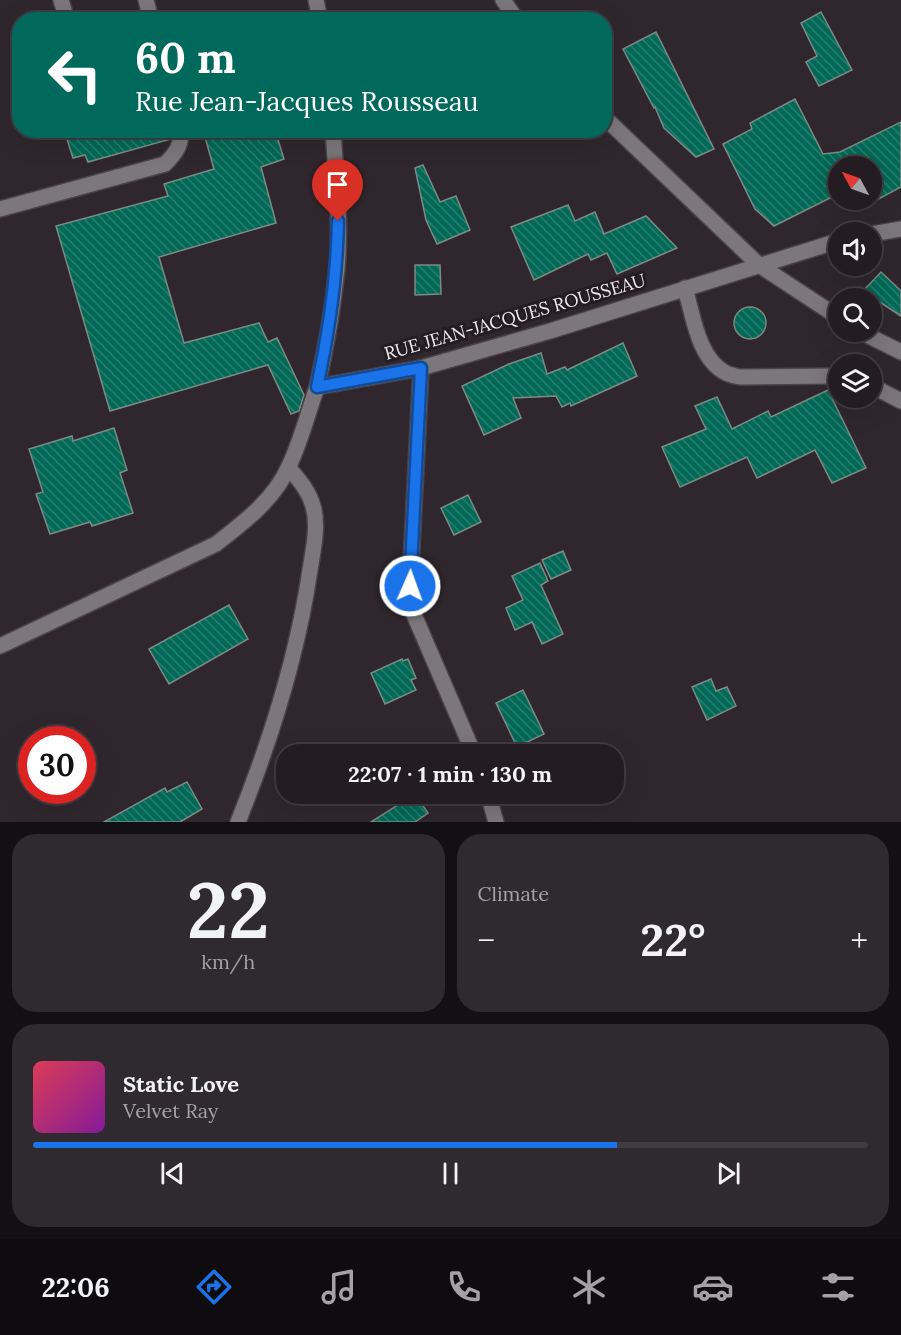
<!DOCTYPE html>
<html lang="en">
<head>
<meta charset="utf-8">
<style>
  body { margin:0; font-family:Lora,serif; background:#2f2a2f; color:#f1f3f6; height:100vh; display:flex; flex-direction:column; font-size:22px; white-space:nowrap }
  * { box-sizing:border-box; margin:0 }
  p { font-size:20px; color:#a3a2a5 }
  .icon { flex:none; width:33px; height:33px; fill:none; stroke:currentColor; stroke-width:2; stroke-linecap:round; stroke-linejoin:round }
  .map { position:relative; height:822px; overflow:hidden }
  .panel { display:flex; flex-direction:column; gap:12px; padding:12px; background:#131013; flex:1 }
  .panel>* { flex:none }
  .banner { position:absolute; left:12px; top:12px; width:600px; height:126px; border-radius:24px; box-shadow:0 6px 24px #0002,0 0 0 2px #403b40; background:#00695c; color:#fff; overflow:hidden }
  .needle { width:39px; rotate:310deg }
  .tools { position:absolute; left:828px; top:156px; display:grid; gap:12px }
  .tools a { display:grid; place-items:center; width:54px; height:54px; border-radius:50%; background:#231d22; box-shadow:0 6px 24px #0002,0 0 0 2px #403b40; font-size:30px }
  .speed { position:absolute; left:18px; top:726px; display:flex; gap:12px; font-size:30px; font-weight:700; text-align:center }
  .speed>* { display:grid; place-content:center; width:78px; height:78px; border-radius:50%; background:#231d22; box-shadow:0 6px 24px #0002,0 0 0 2px #403b40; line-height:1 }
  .speed .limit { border:9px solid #d22; background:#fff; color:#111 }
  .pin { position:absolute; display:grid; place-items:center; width:51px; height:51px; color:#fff; margin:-62px -26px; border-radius:50% 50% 50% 0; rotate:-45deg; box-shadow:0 0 6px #0007 }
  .pin .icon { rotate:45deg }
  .me { position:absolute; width:66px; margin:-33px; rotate:2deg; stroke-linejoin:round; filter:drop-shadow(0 0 4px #0008) }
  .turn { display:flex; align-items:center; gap:21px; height:126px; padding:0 24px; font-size:27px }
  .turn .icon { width:78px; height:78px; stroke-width:2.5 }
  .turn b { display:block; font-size:42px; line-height:51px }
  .big { font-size:45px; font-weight:800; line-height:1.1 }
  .panel .tile { flex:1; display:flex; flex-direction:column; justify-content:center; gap:9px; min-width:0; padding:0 21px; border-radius:24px; background:#2f2a2f }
  .panel .dial { align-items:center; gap:0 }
  .dial b { font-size:78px; line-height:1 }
  .song { display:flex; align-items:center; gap:18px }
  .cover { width:72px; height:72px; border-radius:9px; background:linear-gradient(135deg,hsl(350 70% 55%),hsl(290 70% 35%)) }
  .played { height:6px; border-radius:3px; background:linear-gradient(90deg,#1a73e8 70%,#403b40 70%) }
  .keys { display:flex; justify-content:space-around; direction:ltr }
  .heat { display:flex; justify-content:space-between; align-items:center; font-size:33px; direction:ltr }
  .panel .tiles { flex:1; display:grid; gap:12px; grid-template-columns:1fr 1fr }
  .tile:last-child { grid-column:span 2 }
  .trip { position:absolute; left:276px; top:744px; width:348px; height:60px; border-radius:24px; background:#231d22; box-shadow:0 6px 24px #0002,0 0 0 2px #403b40; font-weight:800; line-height:60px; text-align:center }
  .dock { display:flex; height:96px; justify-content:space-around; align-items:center; background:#0e0c0e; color:#a3a2a5 }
  .dock .icon { width:42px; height:42px }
  .dock .current { color:#1a73e8 }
  .dock b { font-size:27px; color:#f1f3f6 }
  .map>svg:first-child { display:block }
  .building { fill:url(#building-back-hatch); stroke:#7d8a86; stroke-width:1.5 }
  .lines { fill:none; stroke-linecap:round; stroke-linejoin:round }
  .minor-casing { stroke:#4a4248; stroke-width:18 }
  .minor { stroke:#7b777a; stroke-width:15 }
  .route-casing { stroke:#114b97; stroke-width:15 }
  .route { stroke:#1a73e8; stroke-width:10 }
  .labels { text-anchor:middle; stroke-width:6; stroke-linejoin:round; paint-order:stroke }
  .street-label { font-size:18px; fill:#efe9ee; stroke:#251d23 }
</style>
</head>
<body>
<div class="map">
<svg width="901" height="822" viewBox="0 0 901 822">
  <defs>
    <pattern id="building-back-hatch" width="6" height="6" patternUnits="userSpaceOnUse" patternTransform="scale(1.5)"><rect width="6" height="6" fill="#016956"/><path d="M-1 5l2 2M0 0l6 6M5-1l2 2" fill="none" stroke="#267e6f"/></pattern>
  </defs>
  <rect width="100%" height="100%" fill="#2f272d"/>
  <!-- building -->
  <g class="building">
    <polygon points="821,12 852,70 819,86 806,62 817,56 801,23"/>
    <polygon points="656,32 714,149 696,157 664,128 655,107 654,108 623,49"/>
    <polygon points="795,99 823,154 840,152 901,122 901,187 860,209 855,200 872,200 872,166 838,166 838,194 774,226 755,209 723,144 752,129 750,123"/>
    <polygon points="64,130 170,130 171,136 171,139 88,162 85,155 73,158"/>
    <polygon points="203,130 275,130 284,159 261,167 276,223 159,257 184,343 259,323 268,342 277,338 304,395 299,411 291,414 268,365 110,411 56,226 168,196 164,184 214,169"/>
    <polygon points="423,165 440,202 456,196 470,230 437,244 426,220 415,168"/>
    <polygon points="568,205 575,221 595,212 604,234 646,216 677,248 617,274 607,253 591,260 588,254 534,280 511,227"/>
    <polygon points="415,265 440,265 441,294 415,295"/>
    <polygon points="881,272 901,291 901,316 863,291"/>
    <circle cx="750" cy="323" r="16"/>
    <polygon points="623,343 637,376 571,406 570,403 562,407 556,396 513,398 521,418 484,435 462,386 509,364 541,353 547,374 565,367 567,370"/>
    <polygon points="828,390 866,468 832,483 815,450 757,478 747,457 680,487 662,447 706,429 695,406 717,397 732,429 768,411 771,417"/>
    <polygon points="114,428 127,470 120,473 133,513 92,526 90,522 50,534 36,494 43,492 29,449 72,436 73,441"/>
    <polygon points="468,495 481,522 454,535 441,508"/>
    <polygon points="563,551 571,570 551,579 542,560"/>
    <polygon points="540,563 548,581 541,585 563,634 542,644 532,622 515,630 506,608 523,600 512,576"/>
    <polygon points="229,605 248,639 169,684 149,649"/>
    <polygon points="402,659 403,661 408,659 416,678 411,680 416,690 385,704 371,673"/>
    <polygon points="711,679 716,691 727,687 736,706 707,720 692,687"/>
    <polygon points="523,690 544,734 517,747 496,703"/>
    <polygon points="187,782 202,809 180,822 104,822 165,788 167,792"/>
    <polygon points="415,794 428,813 415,822 371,822"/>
  </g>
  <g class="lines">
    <defs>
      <g id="minor">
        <polyline points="61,0 67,20"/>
        <polyline points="146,0 151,20"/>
        <polyline points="316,0 320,20"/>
        <polyline points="503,0 517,20"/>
        <polyline points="604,117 759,265 838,317"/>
        <path d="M0 209 165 164C174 155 183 145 180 130"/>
        <polyline points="872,234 901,229"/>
        <path d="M685 288C693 315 698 359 726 373 730 375 735 376 740 377L838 376"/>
        <polyline points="861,332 901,352"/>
        <polyline points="421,368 410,586 412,610 474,754"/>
        <polyline points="872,386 901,401"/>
        <path d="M317 387C326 348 333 309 337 269 341 223 336 176 333 130"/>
        <path d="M0 646 216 544C243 523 275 499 289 466 301 441 308 413 317 387L421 368 550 331 838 241"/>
        <polyline points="488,794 496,822"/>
        <path d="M238 822C271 740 297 658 310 570 313 550 319 526 313 506 309 491 299 480 289 468"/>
      </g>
    </defs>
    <!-- minor casing -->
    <use href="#minor" class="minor-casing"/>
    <!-- minor -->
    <use href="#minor" class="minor"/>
  </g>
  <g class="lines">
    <defs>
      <path id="route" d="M338 221C337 278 329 332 317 387L421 368 410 586"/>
    </defs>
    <!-- route casing -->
    <use href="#route" class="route-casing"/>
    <!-- route -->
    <use href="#route" class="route"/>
  </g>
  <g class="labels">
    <!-- street labels -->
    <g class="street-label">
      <text transform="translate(515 317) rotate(-16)" y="6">RUE JEAN-JACQUES ROUSSEAU</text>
    </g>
  </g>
</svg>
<div class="tools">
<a><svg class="needle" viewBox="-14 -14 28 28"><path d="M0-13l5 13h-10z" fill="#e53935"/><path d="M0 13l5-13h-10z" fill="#a3a2a5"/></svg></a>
<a><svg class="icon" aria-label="sound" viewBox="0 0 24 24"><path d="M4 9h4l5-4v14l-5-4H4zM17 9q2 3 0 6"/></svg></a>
<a><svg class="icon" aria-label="search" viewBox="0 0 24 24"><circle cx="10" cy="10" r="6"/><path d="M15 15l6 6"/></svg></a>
<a><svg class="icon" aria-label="layers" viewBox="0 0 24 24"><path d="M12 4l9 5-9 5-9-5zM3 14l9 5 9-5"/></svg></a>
</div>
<div class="speed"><div class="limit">30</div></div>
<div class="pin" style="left:338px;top:221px;background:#d93025"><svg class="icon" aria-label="arrive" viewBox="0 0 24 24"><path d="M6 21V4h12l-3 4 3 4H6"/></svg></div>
<svg class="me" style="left:410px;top:586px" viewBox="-20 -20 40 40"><circle r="17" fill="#1a73e8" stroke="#fff" stroke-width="3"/><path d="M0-11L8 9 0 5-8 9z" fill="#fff"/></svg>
<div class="trip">22:07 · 1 min · 130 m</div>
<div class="banner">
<div class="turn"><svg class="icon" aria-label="left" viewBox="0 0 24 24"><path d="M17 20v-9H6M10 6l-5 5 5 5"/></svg><div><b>60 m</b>Rue Jean-Jacques Rousseau</div></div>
</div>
</div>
<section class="panel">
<div class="tiles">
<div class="tile dial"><b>22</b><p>km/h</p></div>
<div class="tile"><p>Climate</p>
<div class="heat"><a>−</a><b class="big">22°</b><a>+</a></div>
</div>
<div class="tile">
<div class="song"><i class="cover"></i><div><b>Static Love</b><p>Velvet Ray</p></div></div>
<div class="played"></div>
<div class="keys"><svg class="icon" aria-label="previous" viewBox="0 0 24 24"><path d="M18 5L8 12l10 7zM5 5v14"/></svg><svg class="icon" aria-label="pause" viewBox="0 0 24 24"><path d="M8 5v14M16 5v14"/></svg><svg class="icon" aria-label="next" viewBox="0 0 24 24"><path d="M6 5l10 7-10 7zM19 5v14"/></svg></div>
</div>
</div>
</section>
<nav class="dock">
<b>22:06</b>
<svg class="icon current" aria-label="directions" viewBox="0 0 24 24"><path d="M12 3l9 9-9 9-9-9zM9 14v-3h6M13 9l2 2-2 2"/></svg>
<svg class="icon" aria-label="music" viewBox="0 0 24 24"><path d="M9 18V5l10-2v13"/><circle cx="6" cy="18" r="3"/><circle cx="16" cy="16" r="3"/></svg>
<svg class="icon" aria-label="phone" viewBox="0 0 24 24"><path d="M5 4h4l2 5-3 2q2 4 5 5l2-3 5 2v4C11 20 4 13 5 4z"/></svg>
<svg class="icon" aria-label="climate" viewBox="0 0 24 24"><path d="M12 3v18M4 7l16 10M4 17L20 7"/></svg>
<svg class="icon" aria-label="car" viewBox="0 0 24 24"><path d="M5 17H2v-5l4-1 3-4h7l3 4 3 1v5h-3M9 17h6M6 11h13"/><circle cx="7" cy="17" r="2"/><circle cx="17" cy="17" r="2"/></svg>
<svg class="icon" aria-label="filters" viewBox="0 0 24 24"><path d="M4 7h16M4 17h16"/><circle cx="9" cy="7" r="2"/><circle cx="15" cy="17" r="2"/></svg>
</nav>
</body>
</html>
